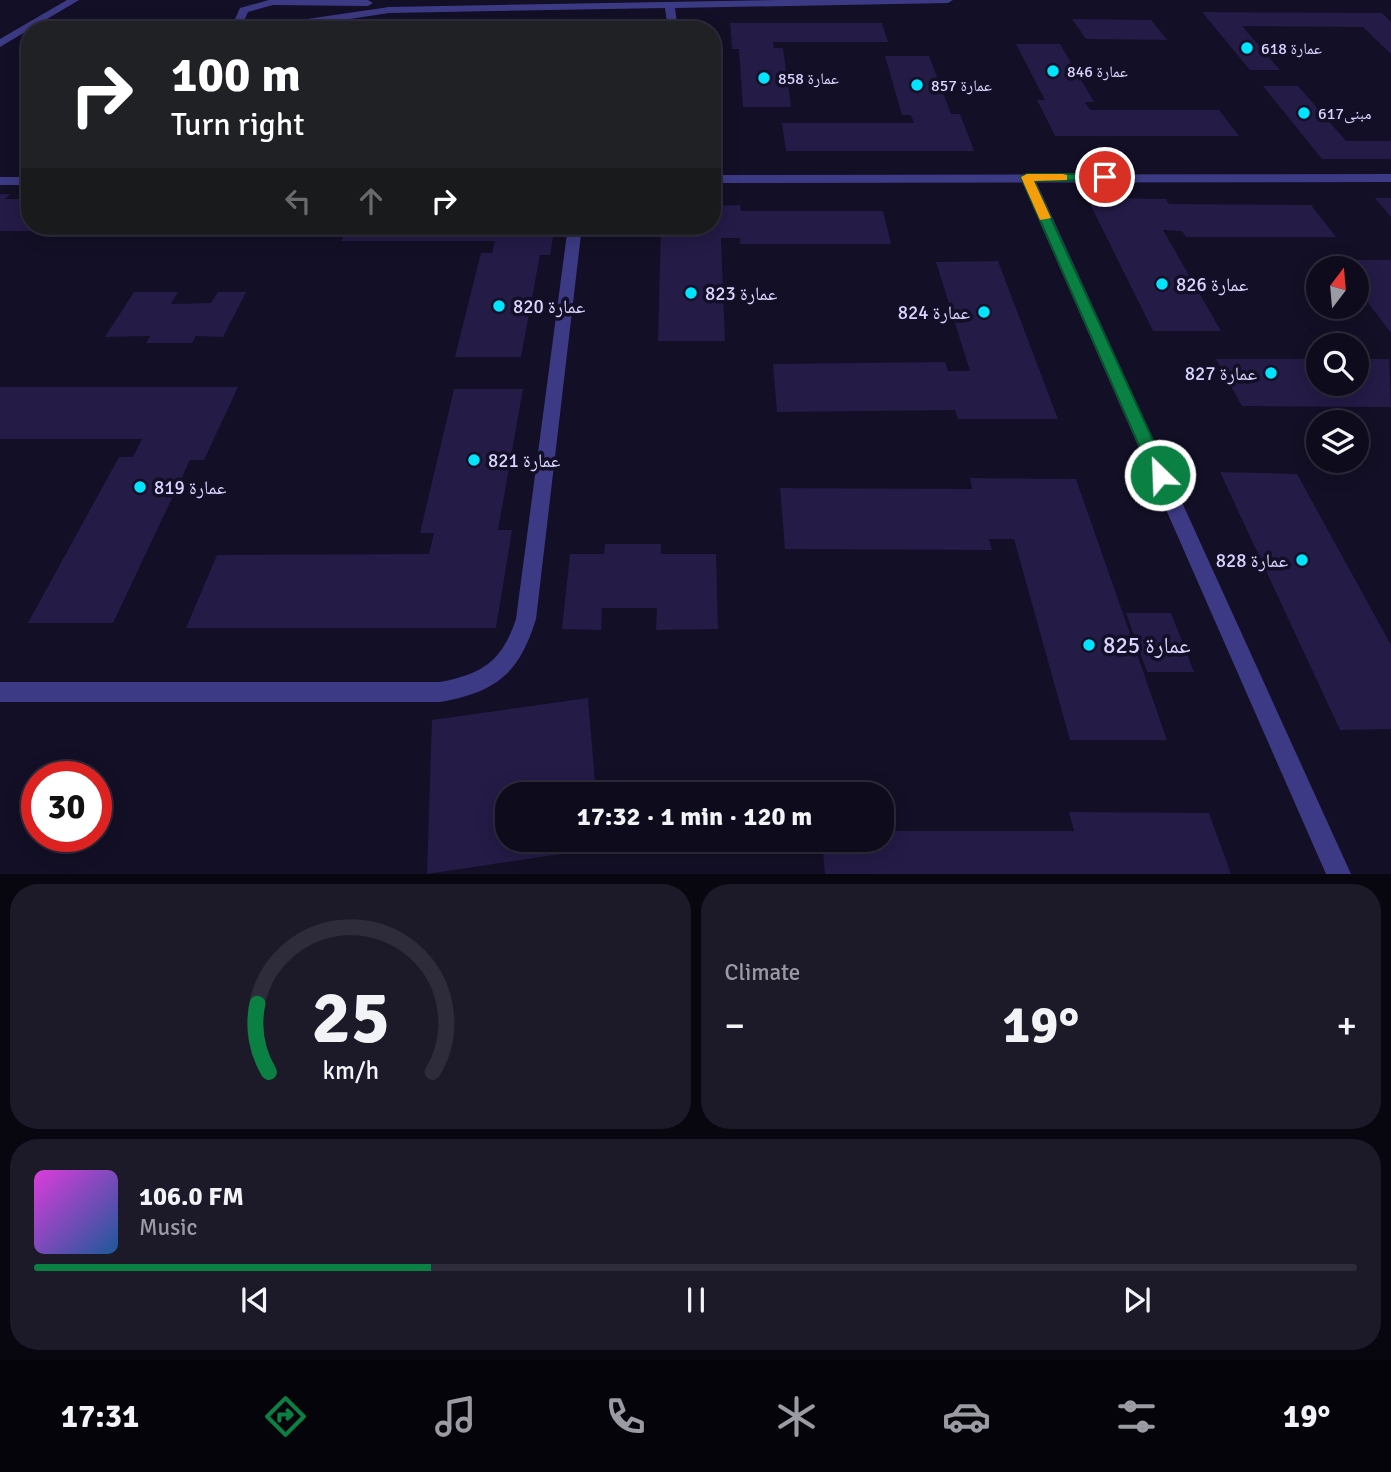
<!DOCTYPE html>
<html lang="en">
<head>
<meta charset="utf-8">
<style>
  body { margin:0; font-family:Signika,"Noto Naskh Arabic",sans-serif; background:#1c1929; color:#f1f3f6; height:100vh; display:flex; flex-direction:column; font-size:26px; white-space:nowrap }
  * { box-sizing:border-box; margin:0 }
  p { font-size:23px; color:#9b9ba3 }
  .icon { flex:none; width:38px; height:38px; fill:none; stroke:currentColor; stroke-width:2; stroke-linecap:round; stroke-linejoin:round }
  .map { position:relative; height:874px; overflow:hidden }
  .sheet { display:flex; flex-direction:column; gap:10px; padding:10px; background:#08060f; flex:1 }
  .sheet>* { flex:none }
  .top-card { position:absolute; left:21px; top:21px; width:700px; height:214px; border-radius:28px; box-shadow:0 4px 18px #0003,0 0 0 2px #2e2b3b; background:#202124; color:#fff; overflow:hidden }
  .needle { width:46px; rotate:16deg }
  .tools { position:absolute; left:1306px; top:256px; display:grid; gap:14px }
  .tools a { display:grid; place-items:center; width:63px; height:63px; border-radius:50%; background:#0e0b1c; box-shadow:0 4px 18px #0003,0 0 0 2px #2e2b3b; font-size:35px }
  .speed { position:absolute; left:21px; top:761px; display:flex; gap:14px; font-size:35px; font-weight:700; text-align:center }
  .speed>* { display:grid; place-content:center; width:91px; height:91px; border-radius:50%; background:#0e0b1c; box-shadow:0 4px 18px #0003,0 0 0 2px #2e2b3b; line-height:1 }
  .speed .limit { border:10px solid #d22; background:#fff; color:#111 }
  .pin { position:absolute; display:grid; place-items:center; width:60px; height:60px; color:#fff; margin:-30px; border:4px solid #fff; border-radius:50%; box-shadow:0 2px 7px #0007 }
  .me { position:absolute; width:77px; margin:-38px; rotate:336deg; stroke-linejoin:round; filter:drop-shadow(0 0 5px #0008) }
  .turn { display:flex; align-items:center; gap:24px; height:147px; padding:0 35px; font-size:32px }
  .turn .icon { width:91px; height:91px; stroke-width:2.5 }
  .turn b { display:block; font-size:49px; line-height:60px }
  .lanes { display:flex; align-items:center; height:66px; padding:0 35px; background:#0003; justify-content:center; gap:35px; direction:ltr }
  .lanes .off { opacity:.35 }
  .big { font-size:52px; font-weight:800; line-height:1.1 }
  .sheet .tile { flex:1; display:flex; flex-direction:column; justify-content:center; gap:10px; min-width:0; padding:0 24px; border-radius:28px; background:#1c1929 }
  .sheet .dial { align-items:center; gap:0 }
  .dial svg { height:182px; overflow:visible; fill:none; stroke:#2e2b3b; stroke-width:7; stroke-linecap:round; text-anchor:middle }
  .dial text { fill:#f1f3f6; stroke:none }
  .song { display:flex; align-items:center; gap:21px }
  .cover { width:84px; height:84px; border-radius:10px; background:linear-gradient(135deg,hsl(300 70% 55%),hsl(210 70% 35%)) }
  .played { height:7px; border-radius:4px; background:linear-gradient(90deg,#0b8043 30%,#2e2b3b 30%) }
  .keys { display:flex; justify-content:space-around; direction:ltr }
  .heat { display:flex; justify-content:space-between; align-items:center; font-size:38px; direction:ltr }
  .sheet .tiles { flex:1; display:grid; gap:10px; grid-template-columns:1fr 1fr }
  .tile:last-child { grid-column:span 2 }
  .trip { position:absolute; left:495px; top:782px; width:399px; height:70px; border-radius:28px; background:#0e0b1c; box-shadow:0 4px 18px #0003,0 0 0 2px #2e2b3b; font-weight:800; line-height:70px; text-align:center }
  .dock { display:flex; height:112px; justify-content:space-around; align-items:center; background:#06040b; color:#9b9ba3 }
  .dock .icon { width:49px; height:49px }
  .dock .selected { color:#0b8043 }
  .dock b { font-size:32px; color:#f1f3f6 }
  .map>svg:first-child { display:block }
  .building { fill:#241b47 }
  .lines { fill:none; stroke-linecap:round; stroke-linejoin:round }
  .service { fill:#3d3a85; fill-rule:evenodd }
  .minor { fill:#3d3a85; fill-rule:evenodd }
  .tertiary { fill:#3d3a85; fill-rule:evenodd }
  .route { fill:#0b8043; stroke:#07532c; stroke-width:2 }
  .slow { fill:#f59e0b }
  .poi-dot { fill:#00e5ff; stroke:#130f26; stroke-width:2.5 }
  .labels { text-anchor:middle; stroke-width:7; stroke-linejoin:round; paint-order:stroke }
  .far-poi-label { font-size:16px; fill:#d9d4ff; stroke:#130f26; text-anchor:start }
  .poi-label { font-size:19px; fill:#d9d4ff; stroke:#130f26; text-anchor:start }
  .near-poi-label { font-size:23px; fill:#d9d4ff; stroke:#130f26; text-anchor:start }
</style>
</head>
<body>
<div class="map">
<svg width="1391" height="874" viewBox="0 0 1391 874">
  <rect width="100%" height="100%" fill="#130f26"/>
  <!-- building -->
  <g class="building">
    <polygon points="1202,12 1382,13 1391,22 1391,54 1363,27 1242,26 1280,70 1250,70"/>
    <polygon points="1072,19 1151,20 1167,40 1086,39"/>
    <polygon points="730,23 882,23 888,42 773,42 774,48 783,48 791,107 743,107 739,49 732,49"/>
    <polygon points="1016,44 1060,44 1094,102 1085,102 1090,110 1219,110 1239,136 1055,136 1037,100 1045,100"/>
    <polygon points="885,56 929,56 951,114 960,114 974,151 786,151 782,123 914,123 911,115 902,115"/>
    <polygon points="1263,86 1298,86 1346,141 1391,141 1391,159 1322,159"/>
    <polygon points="0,194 10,194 5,199 30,199 30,226 127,226 123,231 0,231"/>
    <polygon points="1087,198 1166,199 1169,204 1311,205 1336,237 1186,237 1182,231 1163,230 1221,331 1153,331"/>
    <polygon points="1375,198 1391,198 1391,217"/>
    <polygon points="740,205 741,211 883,211 891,244 740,244 740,238 721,238 725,341 658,341 661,226 712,226 712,206"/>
    <polygon points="291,226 322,226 317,236 286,236"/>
    <polygon points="348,226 555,226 550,255 540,255 521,357 455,357 481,253 492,253 495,241 341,241"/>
    <polygon points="1335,260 1391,260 1391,333 1356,287 1356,268 1342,268"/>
    <polygon points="998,261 1058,419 958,419 955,410 777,412 773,364 945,362 948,371 970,371 936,262"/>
    <polygon points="134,292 178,292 171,304 211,303 218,292 246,292 223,337 196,336 192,343 146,343 150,336 105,337"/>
    <polygon points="1216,359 1318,359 1318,383 1356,383 1356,359 1389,359 1391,407 1242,406"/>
    <polygon points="0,387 238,387 204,460 190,460 113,623 28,623 119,457 133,457 142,439 0,439"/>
    <polygon points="454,389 523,389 498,530 512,530 496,628 186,628 217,555 429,554 434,533 420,533"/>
    <polygon points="1220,472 1297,474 1391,645 1391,729 1340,730"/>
    <polygon points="970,478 1076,479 1167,740 1070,740 1014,539 989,539 992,550 785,549 780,488 972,489"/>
    <polygon points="605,544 661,544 661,554 716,554 718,629 656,630 657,608 602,608 601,630 562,629 570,554 604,554"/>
    <polygon points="1126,613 1171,613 1194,672 1147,672"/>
    <polygon points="588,698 596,794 508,794 508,840 600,840 601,848 427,874 432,720"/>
    <polygon points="1069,812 1209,813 1231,874 825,874 822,840 882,840 882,831 1074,831"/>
  </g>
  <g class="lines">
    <!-- service -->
    <g class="service">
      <polygon points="269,0 368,0 373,3 368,6 273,5 248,12 240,30 230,30 240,8"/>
      <polygon points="779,0 953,0 948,3 675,8 678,30 668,30 665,8 389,13 311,25 307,30 297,30 307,19 389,7"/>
      <polygon points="1391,174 1391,182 712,183 712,175"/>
      <rect x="0" y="177" width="30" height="8"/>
      <path d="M568 226H582L536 619C519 674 496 692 440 702H0V682H440C483 674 502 661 516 619Z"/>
    </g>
    <!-- minor -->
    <polygon class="minor" points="1027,173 1034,177 1351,874 1326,874 1020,177"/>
    <!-- tertiary -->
    <polygon class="tertiary" points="67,0 79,0 0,47 0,39"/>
  </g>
  <!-- route -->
  <polygon class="route" points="1105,174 1109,175 1109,180 1034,181 1169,475 1160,482 1152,475 1021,177 1027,174"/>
  <!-- slow -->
  <polygon class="slow" points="1063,174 1067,175 1067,180 1034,181 1051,218 1040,220 1021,177 1027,174"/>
  <!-- markers -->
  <g class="poi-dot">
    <circle cx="1247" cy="48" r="7"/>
    <circle cx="1053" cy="71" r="7"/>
    <circle cx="764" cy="78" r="7"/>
    <circle cx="917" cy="85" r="7"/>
    <circle cx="1304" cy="113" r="7"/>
    <circle cx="1162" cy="284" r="7"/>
    <circle cx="691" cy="293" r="7"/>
    <circle cx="499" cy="306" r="7"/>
    <circle cx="984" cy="312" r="7"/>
    <circle cx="1271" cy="373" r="7"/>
    <circle cx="474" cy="460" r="7"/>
    <circle cx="140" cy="487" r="7"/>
    <circle cx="1302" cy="560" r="7"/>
    <circle cx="1089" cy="645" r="7"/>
  </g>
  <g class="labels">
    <!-- far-poi labels -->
    <g class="far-poi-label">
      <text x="1261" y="54">عمارة 618</text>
      <text x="1067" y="77">عمارة 846</text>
      <text x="778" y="84">عمارة 858</text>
      <text x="931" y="91">عمارة 857</text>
      <text x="1318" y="119">مبنى617</text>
    </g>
    <!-- poi labels -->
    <g class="poi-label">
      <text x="1176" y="291">عمارة 826</text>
      <text x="705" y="300">عمارة 823</text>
      <text x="513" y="313">عمارة 820</text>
      <text x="970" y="319" text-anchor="end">عمارة 824</text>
      <text x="1257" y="380" text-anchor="end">عمارة 827</text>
      <text x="488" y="467">عمارة 821</text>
      <text x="154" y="494">عمارة 819</text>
      <text x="1288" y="567" text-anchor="end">عمارة 828</text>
    </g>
    <!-- near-poi labels -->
    <g class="near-poi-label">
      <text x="1103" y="653">عمارة 825</text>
    </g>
  </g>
</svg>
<div class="tools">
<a><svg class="needle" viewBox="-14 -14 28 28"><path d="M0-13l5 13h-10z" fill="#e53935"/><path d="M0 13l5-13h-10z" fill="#9b9ba3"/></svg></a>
<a><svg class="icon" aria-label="search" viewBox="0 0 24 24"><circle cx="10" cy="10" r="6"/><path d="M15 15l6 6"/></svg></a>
<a><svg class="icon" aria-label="layers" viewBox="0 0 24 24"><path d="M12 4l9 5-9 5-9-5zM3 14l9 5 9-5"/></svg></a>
</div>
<div class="speed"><div class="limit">30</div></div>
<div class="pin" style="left:1105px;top:177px;background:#d93025"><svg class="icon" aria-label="arrive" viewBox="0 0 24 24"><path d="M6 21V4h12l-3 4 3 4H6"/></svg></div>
<svg class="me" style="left:1160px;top:475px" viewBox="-20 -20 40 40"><circle r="17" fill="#0b8043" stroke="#fff" stroke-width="3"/><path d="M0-11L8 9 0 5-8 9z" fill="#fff"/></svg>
<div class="trip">17:32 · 1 min · 120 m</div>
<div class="top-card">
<div class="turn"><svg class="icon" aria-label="right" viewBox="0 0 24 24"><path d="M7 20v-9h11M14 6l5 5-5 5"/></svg><div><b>100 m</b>Turn right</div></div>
<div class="lanes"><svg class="icon off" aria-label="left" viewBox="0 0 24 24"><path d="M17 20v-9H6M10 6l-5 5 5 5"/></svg><svg class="icon off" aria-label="ahead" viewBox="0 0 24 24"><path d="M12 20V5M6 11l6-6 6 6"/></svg><svg class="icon" aria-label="right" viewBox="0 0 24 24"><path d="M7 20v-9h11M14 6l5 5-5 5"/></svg></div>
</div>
</div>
<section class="sheet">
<div class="tiles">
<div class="tile dial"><svg viewBox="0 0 100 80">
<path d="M14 69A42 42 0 1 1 86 69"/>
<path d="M14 69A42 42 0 0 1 9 39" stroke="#0b8043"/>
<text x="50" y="56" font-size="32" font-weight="700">25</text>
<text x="50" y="72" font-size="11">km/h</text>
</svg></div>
<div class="tile"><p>Climate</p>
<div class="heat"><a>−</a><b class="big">19°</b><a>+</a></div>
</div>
<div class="tile">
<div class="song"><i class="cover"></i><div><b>106.0 FM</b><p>Music</p></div></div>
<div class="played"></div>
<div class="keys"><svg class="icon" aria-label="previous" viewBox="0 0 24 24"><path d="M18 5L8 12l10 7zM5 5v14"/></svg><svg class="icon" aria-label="pause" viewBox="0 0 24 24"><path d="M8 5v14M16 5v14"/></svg><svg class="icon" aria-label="next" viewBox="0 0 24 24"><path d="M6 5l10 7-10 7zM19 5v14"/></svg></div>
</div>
</div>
</section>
<nav class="dock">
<b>17:31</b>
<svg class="icon selected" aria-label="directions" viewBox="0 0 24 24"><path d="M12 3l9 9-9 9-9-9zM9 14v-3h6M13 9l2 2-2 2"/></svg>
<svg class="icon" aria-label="music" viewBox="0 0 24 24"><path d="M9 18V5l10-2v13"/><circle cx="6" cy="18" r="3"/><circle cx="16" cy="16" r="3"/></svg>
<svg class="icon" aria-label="phone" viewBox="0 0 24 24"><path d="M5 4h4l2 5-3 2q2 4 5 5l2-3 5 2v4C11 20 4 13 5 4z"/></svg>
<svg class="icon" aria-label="climate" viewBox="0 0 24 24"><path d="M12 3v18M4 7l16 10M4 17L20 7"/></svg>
<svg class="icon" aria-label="car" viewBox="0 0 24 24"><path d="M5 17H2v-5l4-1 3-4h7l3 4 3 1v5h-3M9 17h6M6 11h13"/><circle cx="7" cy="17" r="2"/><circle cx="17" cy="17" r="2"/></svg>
<svg class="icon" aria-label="filters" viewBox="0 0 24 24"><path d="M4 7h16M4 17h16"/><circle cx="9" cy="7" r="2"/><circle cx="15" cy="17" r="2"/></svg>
<b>19°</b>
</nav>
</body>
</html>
